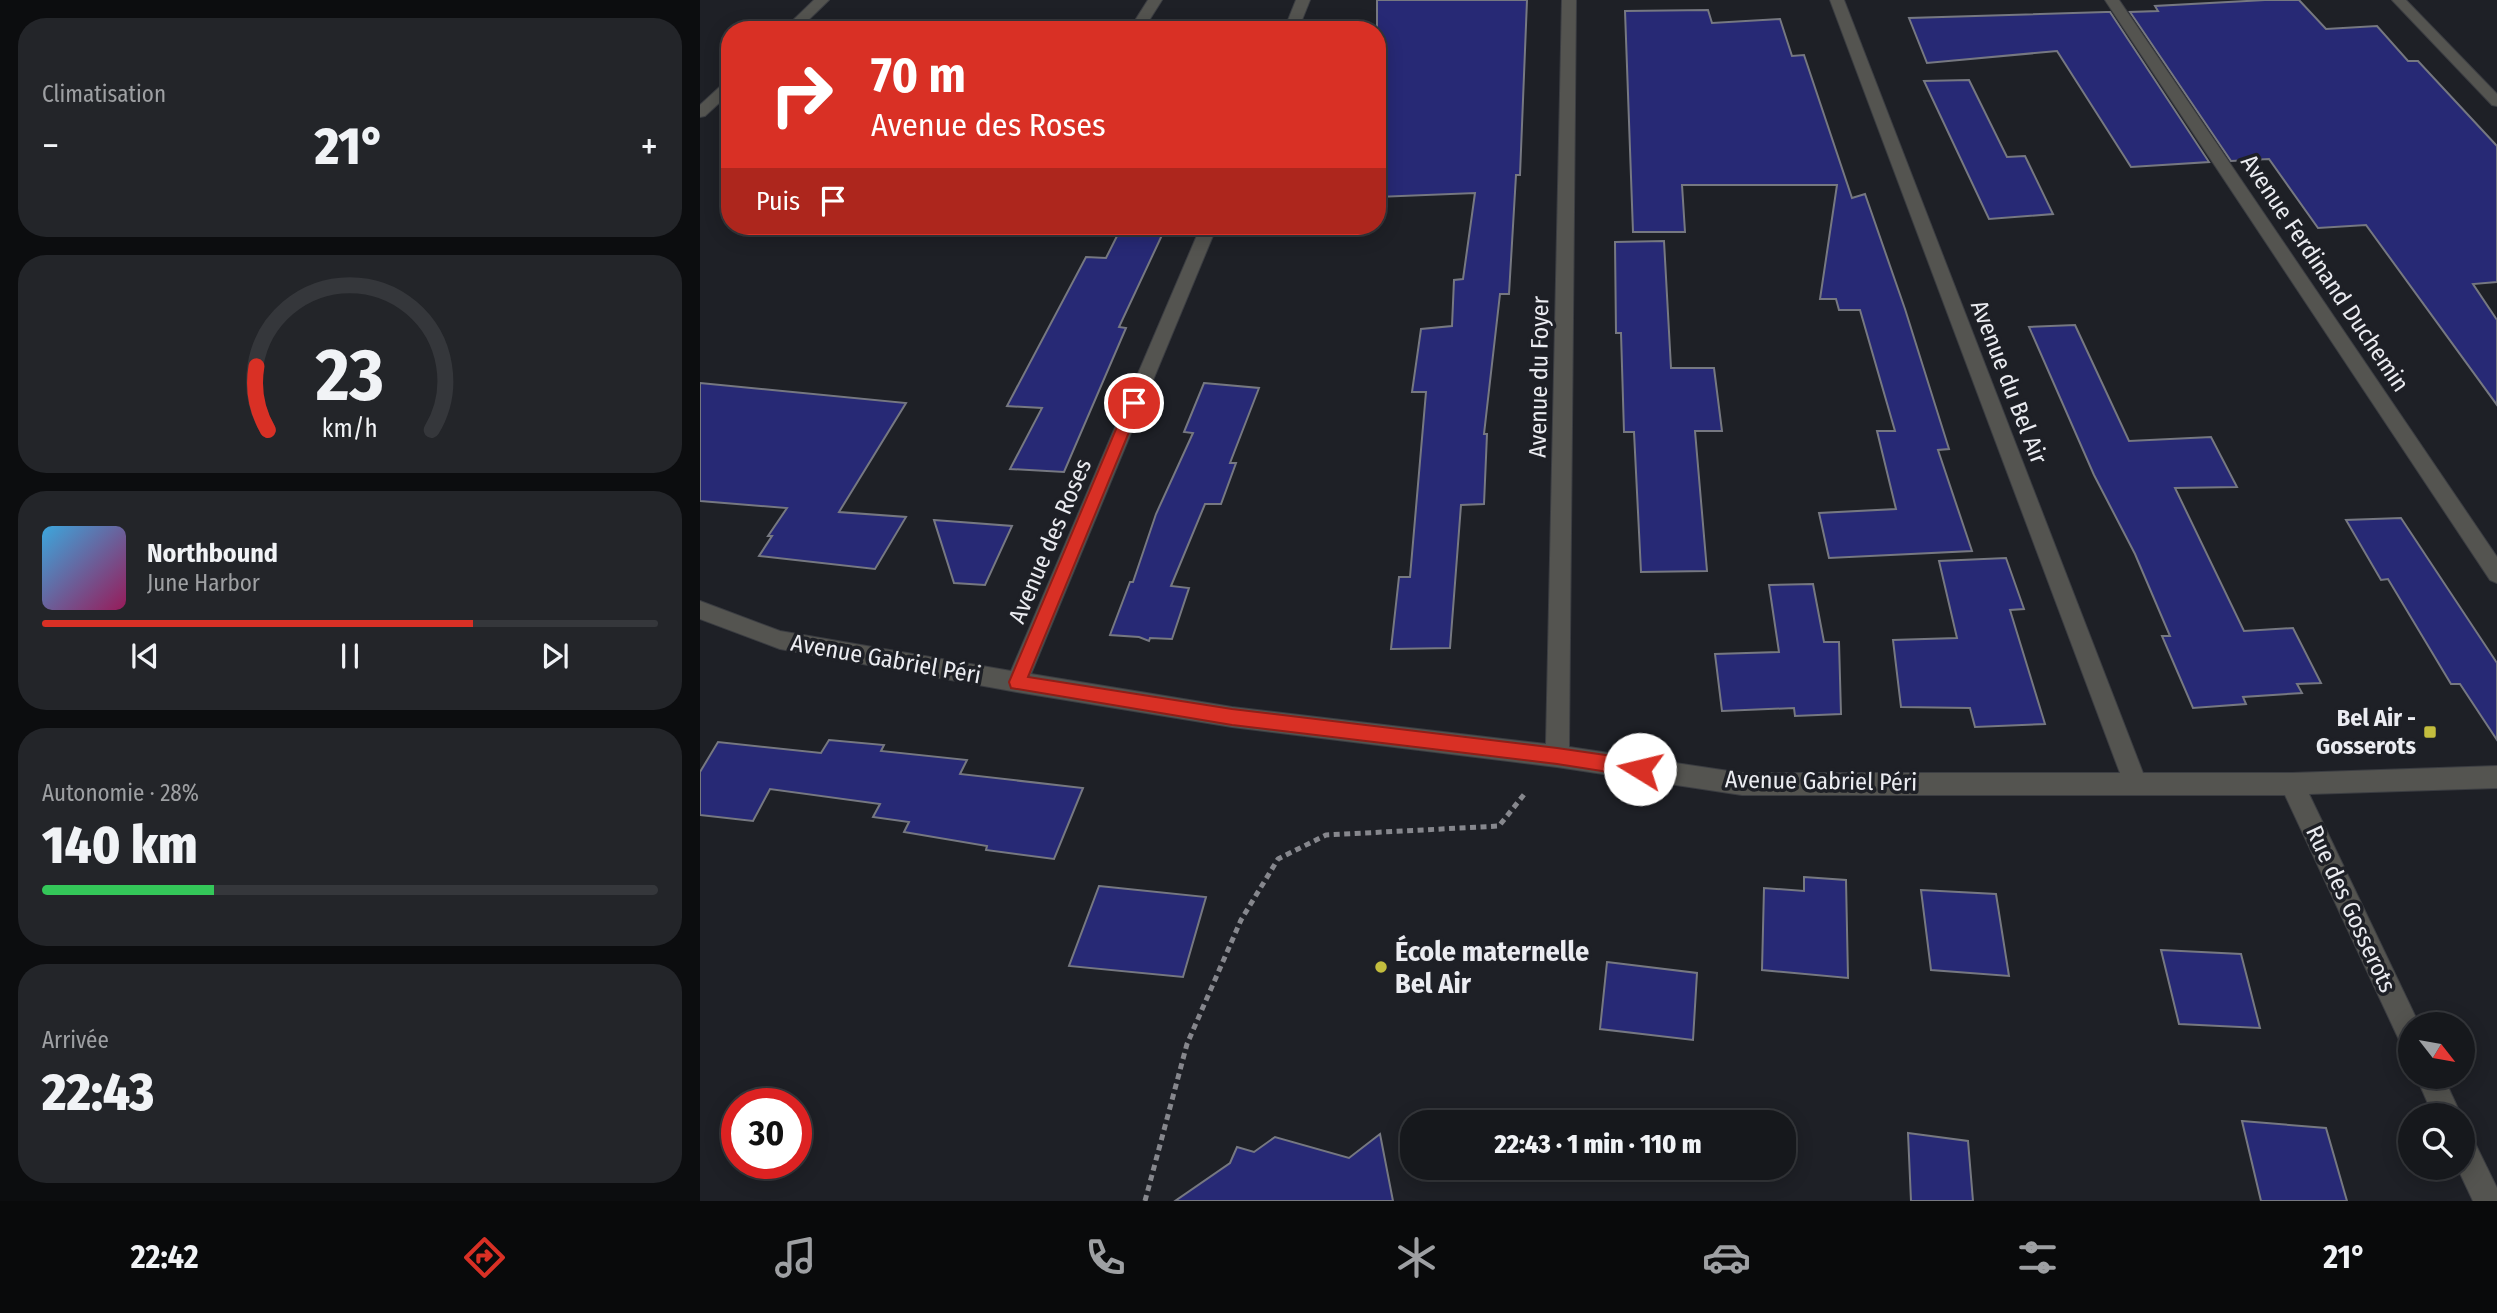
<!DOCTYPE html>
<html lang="fr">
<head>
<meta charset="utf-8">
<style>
  body { margin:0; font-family:"Fira Sans Condensed",sans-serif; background:#232529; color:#f1f3f6; height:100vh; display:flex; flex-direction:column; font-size:26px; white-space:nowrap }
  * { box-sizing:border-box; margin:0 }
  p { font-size:23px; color:#9ea0a3 }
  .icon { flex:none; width:38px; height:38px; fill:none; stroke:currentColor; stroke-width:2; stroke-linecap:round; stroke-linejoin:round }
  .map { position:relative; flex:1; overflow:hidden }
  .side { display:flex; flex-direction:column; gap:18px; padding:18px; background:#0c0d0f; width:700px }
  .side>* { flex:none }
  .guide { position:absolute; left:21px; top:21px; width:665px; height:214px; border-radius:28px; box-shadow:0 4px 18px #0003,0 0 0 2px #35373b; background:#d93025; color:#fff; overflow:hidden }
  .needle { width:46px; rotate:121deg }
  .tools { position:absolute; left:1698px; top:1012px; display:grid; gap:14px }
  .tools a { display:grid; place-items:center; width:77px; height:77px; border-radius:50%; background:#16181c; box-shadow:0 4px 18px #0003,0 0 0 2px #35373b; font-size:35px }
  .speed { position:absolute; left:21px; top:1088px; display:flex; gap:14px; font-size:35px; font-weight:700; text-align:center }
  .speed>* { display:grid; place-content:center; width:91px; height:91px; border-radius:50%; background:#16181c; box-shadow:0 4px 18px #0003,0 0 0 2px #35373b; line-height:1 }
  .speed .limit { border:10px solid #d22; background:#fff; color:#111 }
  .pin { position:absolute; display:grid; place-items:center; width:60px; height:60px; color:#fff; margin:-30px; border:4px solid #fff; border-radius:50%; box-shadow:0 2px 7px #0007 }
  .me { position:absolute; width:77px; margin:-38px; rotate:279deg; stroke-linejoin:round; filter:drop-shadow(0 0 5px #0008) }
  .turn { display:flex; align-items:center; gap:24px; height:147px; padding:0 35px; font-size:32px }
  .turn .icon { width:91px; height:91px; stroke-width:2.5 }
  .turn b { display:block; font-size:49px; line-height:60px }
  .then { display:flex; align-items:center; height:66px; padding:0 35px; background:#0003; gap:14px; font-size:26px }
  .big { font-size:52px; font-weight:800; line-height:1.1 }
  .side .tile { flex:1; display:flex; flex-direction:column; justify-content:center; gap:10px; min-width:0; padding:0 24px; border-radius:28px; background:#232529 }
  .side .dial { align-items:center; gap:0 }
  .dial svg { height:182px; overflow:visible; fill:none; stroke:#35373b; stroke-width:7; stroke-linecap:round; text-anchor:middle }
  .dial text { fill:#f1f3f6; stroke:none }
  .song { display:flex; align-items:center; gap:21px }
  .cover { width:84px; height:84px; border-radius:10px; background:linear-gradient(135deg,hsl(200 70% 55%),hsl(330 70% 35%)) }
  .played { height:7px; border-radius:4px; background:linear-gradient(90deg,#d93025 70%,#35373b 70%) }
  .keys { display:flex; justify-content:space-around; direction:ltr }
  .heat { display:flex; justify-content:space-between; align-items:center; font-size:38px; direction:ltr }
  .charge { height:10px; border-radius:5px; background:linear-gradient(90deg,#34c759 28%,#35373b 0) }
  .trip { position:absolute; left:700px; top:1110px; width:396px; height:70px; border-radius:28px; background:#16181c; box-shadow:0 4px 18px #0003,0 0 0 2px #35373b; font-weight:800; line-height:70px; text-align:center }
  .tab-bar { display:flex; height:112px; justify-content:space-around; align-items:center; background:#090a0b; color:#9ea0a3 }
  .tab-bar .icon { width:49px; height:49px }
  .tab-bar .active { color:#d93025 }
  .tab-bar b { font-size:32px; color:#f1f3f6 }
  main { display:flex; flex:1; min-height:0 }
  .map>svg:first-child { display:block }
  .building { fill:#272975; stroke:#767881; stroke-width:2 }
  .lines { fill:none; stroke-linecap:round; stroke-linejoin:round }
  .minor-casing { stroke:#3b3d42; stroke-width:2 }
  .path { stroke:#86878d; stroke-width:5; stroke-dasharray:6 4.5; stroke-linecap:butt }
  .minor { fill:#545450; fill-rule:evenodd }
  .route { fill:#d93025; stroke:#8d1f18; stroke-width:2 }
  .poi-dot { fill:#c3bd3e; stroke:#1e2026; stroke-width:2.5 }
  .labels { text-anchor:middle; stroke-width:7; stroke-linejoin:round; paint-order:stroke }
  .street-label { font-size:24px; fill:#ebecf1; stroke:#1e2026 }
  .poi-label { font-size:24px; font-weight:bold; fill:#ebecf1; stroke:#1e2026; text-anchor:end }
  .near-poi-label { font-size:28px; font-weight:bold; fill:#ebecf1; stroke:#1e2026; text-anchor:start }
</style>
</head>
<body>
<main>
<section class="side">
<div class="tile"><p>Climatisation</p>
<div class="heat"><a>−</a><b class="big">21°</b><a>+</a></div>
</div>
<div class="tile dial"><svg viewBox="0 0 100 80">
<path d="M14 69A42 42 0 1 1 86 69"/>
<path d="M14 69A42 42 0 0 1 9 41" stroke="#d93025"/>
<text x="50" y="56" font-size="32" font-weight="700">23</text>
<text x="50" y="72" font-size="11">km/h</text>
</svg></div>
<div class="tile">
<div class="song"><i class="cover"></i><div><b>Northbound</b><p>June Harbor</p></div></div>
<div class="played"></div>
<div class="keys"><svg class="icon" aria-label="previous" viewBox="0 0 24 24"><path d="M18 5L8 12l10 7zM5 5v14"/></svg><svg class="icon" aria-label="pause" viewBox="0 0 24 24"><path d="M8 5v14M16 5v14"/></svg><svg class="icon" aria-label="next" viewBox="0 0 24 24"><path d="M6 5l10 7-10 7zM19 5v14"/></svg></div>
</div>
<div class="tile"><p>Autonomie · 28%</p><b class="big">140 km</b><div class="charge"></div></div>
<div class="tile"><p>Arrivée</p><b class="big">22:43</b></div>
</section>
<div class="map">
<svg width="1797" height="1201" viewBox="0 0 1797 1201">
  <rect width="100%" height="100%" fill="#1e2026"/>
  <!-- building -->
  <g class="building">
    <polygon points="677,0 827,0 820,175 816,175 809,294 800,294 784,434 787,434 784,504 761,505 750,648 691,649 699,577 710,577 726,392 712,392 721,329 752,326 754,280 763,279 775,193 677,197"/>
    <polygon points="1565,0 1599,0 1626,29 1677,26 1708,61 1718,61 1797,146 1797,282 1773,284 1797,320 1797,405 1666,225 1618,228 1569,159 1531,161 1430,12 1458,11 1455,6"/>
    <polygon points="1008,10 1012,23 1080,19 1092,56 1104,55 1152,198 1165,194 1205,309 1249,449 1238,450 1272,551 1129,558 1119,513 1196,509 1177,431 1195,431 1160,310 1139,310 1136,299 1120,299 1137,185 982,185 985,232 933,232 925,11"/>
    <polygon points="1406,12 1410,12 1509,162 1431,167 1357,51 1227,63 1209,18"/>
    <polygon points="1269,80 1307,157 1325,156 1353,214 1289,219 1224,81"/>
    <polygon points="419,232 463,233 419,327 426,328 364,472 310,469 342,408 307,406 386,257 406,258"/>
    <polygon points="964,241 971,368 1014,368 1022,431 995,431 1007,571 941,572 934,432 924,432 921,333 916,333 915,242"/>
    <polygon points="1375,325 1429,441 1511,437 1537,487 1475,488 1544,631 1593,628 1621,683 1597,684 1602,693 1543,697 1546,704 1493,708 1462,636 1470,636 1435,554 1394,475 1329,327"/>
    <polygon points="0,383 206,403 139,512 206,517 175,569 59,556 72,536 68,536 87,508 0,501"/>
    <polygon points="504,383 559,388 530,463 536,463 521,504 505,504 471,586 489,588 472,639 450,638 449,641 439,637 410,635 430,582 433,582 456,514 493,433 484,432"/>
    <polygon points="1701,518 1797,663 1797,740 1760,684 1751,684 1688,579 1681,580 1646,520"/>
    <polygon points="234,520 312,526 285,585 254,583"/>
    <polygon points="1306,558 1324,609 1310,610 1345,724 1275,727 1270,708 1201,707 1193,640 1257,638 1239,561"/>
    <polygon points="1113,584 1124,642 1139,642 1141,714 1095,716 1094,708 1022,711 1015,654 1079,652 1069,585"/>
    <polygon points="129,740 184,745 181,751 267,760 260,774 383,788 354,859 286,850 287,846 204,832 209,822 173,817 180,804 70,789 53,821 0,815 0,772 18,742 121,753"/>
    <polygon points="1104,877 1146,880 1148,978 1062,970 1064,888 1104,891"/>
    <polygon points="399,886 506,897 483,977 369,966"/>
    <polygon points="1221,890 1296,894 1309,976 1231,970"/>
    <polygon points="1461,950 1541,954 1560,1028 1479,1024"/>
    <polygon points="907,962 997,973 993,1040 900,1029"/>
    <polygon points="1542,1121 1626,1128 1647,1201 1561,1201"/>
    <polygon points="1208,1133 1268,1141 1273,1201 1211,1201"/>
    <polygon points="680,1134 693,1201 475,1201 530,1163 537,1147 554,1152 575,1137 649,1158"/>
  </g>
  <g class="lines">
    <defs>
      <g id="minor">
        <polygon points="114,0 129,0 98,30 83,30"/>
        <polygon points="448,0 462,0 443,30 429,30"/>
        <polygon points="596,0 610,0 598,30 584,30"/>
        <polygon points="862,0 876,0 869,747 1042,773 1420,773 1130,0 1144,0 1443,773 1592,773 1797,766 1797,788 1609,794 1719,1024 1710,1024 1710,1048 1701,1044 1585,795 1042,795 857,767 532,727 317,692 80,649 0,619 0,601 80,631 311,671 501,226 517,226 331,674 532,707 846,744"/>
        <polygon points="1405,0 1419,0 1797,557 1797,583 1790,580"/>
        <polygon points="1692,0 1706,0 1797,94 1797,106 1792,105"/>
        <polygon points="30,81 30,93 5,116 0,117 0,105 25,82"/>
        <polygon points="1716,1076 1743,1076 1761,1115 1733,1115"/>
        <polygon points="1762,1133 1772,1137 1797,1188 1797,1201 1773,1201 1757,1167 1762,1167"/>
      </g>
    </defs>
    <!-- minor casing -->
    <use href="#minor" class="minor-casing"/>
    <!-- path -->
    <polyline class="path" points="445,1201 487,1044 541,920 578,859 626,835 799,826 826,792"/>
    <!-- minor -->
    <use href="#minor" class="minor"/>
  </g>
  <!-- route -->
  <polygon class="route" points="434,398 441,403 328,677 532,709 857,748 940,760 946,763 949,769 946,774 940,777 857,764 532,725 311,688 309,682 427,403"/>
  <!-- markers -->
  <g class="poi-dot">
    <rect x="1723" y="725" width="14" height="14" rx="3.5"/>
    <circle cx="681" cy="967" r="7"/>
  </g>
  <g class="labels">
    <!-- street labels -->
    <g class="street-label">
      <text transform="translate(1625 273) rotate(56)" y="8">Avenue Ferdinand Duchemin</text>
      <text transform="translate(839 377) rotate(-89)" y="8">Avenue du Foyer</text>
      <text transform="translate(1309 382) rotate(69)" y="8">Avenue du Bel Air</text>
      <text transform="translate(350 541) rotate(-67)" y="8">Avenue des Roses</text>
      <text transform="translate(186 659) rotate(10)" y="8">Avenue Gabriel Péri</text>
      <text transform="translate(1121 781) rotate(1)" y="8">Avenue Gabriel Péri</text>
      <text transform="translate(1651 909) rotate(65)" y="8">Rue des Gosserots</text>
    </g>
    <!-- poi labels -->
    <g class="poi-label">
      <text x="1716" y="726">Bel Air -<tspan x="1716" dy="28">Gosserots</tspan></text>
    </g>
    <!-- near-poi labels -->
    <g class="near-poi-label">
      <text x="695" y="961">École maternelle<tspan x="695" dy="32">Bel Air</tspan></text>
    </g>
  </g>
</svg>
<div class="tools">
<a><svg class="needle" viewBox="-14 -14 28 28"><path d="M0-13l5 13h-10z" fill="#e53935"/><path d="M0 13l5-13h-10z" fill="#9ea0a3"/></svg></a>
<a><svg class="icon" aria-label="search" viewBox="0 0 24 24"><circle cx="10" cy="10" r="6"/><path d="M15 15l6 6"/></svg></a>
</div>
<div class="speed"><div class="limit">30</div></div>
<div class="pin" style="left:434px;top:403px;background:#d93025"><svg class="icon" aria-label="arrive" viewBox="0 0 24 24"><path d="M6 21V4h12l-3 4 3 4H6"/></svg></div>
<svg class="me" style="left:940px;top:769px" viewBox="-20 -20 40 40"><circle r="19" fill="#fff"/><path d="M0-13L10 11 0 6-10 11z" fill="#d93025"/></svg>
<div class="trip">22:43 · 1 min · 110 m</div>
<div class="guide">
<div class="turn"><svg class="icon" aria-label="right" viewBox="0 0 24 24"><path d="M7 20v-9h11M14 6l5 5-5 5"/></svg><div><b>70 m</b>Avenue des Roses</div></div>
<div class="then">Puis<svg class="icon" aria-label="arrive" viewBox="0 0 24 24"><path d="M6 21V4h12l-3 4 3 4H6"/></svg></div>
</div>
</div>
</main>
<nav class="tab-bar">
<b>22:42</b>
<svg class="icon active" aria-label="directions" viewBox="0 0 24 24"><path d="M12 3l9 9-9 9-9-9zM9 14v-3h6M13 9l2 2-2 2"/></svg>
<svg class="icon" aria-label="music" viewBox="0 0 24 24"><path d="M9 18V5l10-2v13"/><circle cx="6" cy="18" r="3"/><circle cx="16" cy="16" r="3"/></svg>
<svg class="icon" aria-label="phone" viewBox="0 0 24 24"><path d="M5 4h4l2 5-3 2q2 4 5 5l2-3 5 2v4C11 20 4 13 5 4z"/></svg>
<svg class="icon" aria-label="climate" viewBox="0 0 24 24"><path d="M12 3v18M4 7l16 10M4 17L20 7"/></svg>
<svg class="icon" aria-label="car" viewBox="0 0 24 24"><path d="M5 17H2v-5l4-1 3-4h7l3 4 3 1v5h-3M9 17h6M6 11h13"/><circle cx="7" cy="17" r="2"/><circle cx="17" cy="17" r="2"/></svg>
<svg class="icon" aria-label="filters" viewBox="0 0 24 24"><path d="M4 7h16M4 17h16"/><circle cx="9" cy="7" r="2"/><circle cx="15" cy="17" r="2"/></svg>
<b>21°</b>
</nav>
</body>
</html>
